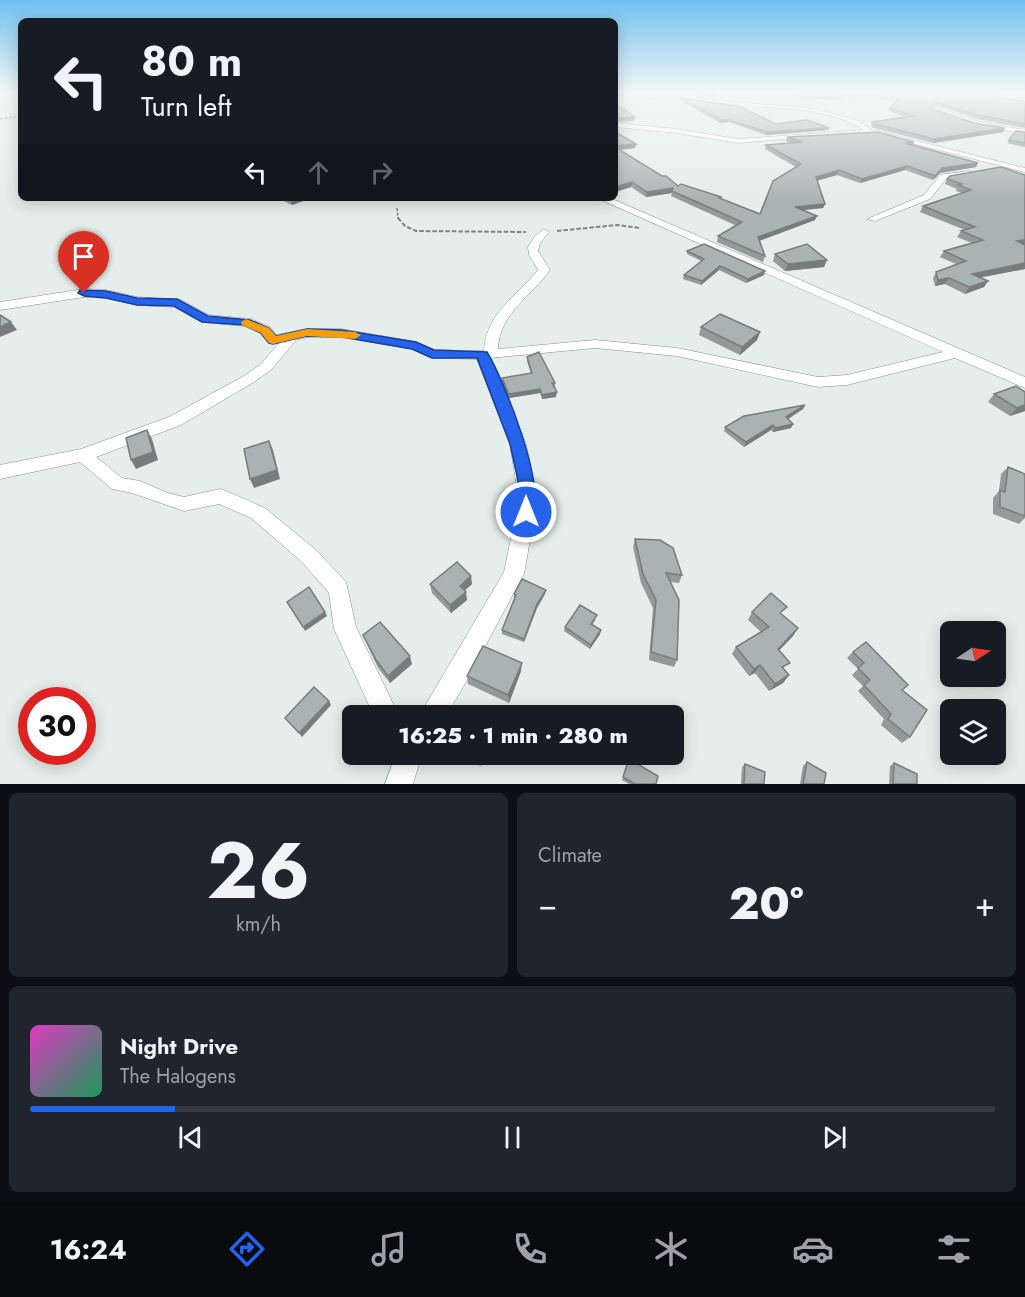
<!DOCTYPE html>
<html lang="en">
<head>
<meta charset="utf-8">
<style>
  body { margin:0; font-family:Jost,sans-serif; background:#20242c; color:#f1f3f6; height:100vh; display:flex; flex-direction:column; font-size:22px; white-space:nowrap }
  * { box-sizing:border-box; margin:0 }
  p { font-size:20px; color:#9ea1a6 }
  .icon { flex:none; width:33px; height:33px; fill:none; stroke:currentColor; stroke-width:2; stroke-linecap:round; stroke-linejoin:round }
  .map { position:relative; height:784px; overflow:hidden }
  .drawer { display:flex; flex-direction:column; gap:9px; padding:9px; background:#0d0f14; flex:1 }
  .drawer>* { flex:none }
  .guide { position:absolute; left:18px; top:18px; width:600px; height:183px; border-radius:9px; box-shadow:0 3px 15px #0003; background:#171b24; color:#f1f3f6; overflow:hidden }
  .needle { width:39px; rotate:77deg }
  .controls { position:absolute; left:940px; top:621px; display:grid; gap:12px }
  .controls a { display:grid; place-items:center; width:66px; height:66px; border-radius:9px; background:#171b24; box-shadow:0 3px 15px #0003; font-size:30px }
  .speed { position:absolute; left:18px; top:687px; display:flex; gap:12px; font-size:30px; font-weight:700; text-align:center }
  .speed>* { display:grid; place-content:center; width:78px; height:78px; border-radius:50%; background:#171b24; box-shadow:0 3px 15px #0003; line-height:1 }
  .speed .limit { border:9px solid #d22; background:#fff; color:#111 }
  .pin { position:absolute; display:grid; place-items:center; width:51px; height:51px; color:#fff; margin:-62px -26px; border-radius:50% 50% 50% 0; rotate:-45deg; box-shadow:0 0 6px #0007 }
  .pin .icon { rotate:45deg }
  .me { position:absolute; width:66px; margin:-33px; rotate:0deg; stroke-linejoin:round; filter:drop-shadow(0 0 4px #0008) }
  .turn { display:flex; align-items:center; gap:21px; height:126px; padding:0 24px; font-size:27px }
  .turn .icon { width:78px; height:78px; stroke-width:2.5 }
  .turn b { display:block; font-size:42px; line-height:51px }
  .lanes { display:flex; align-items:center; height:57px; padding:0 24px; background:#0003; justify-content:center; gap:30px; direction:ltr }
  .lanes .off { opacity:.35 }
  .big { font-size:45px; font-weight:800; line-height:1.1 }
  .drawer .tile { flex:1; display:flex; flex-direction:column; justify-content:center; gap:9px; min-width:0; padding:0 21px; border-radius:9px; background:#20242c }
  .drawer .dial { align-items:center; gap:0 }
  .dial b { font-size:78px; line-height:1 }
  .song { display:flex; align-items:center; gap:18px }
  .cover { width:72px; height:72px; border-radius:9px; background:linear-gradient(135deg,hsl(310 70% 55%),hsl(150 70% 35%)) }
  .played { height:6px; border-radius:3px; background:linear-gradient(90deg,#2563eb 15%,#363941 15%) }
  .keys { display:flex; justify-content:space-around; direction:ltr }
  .heat { display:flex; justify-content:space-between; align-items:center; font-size:33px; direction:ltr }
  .drawer .tiles { flex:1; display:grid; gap:9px; grid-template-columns:1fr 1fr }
  .tile:last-child { grid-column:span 2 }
  .trip { position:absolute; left:342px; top:705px; width:342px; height:60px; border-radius:9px; background:#171b24; box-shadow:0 3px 15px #0003; font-weight:800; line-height:60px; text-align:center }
  .tabs { display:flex; height:96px; justify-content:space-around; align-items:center; background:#090b0e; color:#9ea1a6 }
  .tabs .icon { width:42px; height:42px }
  .tabs .selected { color:#2563eb }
  .tabs b { font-size:27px; color:#f1f3f6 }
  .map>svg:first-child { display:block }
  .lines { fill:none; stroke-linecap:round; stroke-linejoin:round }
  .minor-casing { stroke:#868e8b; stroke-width:1 }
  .path-far1 { stroke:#7e8481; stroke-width:1.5; stroke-dasharray:3 1.5; stroke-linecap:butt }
  .path { stroke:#7e8481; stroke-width:2; stroke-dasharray:4.5 2; stroke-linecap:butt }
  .minor { fill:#fff; fill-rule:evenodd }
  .wall { fill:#929a9a }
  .shaded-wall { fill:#777d7d }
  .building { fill:#aab3b3; stroke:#777d7d; stroke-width:1.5 }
  .route { fill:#2563eb; stroke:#184099; stroke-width:1.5 }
  .slow { fill:#f59e0b }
</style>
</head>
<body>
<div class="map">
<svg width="1025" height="784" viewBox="0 0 1025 784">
  <rect width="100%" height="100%" fill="#e5eeea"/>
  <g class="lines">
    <defs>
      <g id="minor">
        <path d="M617 92 685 94 712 100 817 109 858 121 873 130 1025 168V172L876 134 832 135 738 143 677 133 615 127V123L677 129 738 139 864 130C819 102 762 110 712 104 703 103 694 99 685 98 664 96 637 102 617 92Z"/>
        <polygon points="981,92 991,92 1025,99 1025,103"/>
        <polygon points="934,107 976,121 1025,130 1025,134 973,124 932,110"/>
        <polygon points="969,171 973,173 972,175 946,179 930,199 875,221 867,219 924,195 940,175"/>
        <path d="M597 198H610L1025 377V388L955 358 847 385 818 387 677 356 595 348 490 358 526 444 537 500 524 574 466 682 446 716H419L504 572 519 500 510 444 477 359 432 358 412 349 342 337H307L296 340 271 370 254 382 181 425 96 457 122 478 140 481 168 493 184 497 220 489 226 491 265 508 316 550 346 582 356 627 399 716H374L334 629 329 593 302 562 251 518 219 504 184 511 132 493 112 489 80 462 0 479V465L81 449 169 417 244 376 261 364 279 343H268L260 333 244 326 201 322 174 307 137 305 106 298 84 297 0 310V302L84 289 106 290 137 297 181 300 209 315 251 319 270 327 276 335 307 329H342L416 342 435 350 484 351C486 313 517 296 538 270L529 255 528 247 535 236 544 229 549 232 540 243 538 251 550 270C531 297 500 312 498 349L595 340 677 348 818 377 847 375 943 352Z"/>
        <polygon points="396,754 422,754 413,784 385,784"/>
      </g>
    </defs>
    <!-- minor casing -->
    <use href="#minor" class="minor-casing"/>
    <!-- path-far1 -->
    <g class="path-far1">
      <polyline points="0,119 21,116"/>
      <polyline points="880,121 903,118"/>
      <polyline points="397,208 398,219"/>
    </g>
    <!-- path -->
    <g class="path">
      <polyline points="398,218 405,226 416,231 526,232"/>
      <polyline points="557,231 617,225 640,228"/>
    </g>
    <!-- minor -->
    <use href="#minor" class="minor"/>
  </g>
  <!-- wall -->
  <g class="wall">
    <polygon points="684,92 708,92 717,96 716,98"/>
    <polygon points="768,92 870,92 870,93 1025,102 1025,128 977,119 935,105 932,107 933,109 1003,132 933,143 874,128 871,126 872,122 906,117 889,111 890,108 897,101 866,97 867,96 841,97 840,100 793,98 790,94"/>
    <polygon points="680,98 776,124 829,128 828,130 766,135 729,122 720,123 680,100"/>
    <polygon points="615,132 636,144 635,148 620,150 662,176 666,176 678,186 681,184 721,197 720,199 760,214 773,181 796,167 765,149 766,145 791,143 786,141 787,137 877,132 914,142 912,145 978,163 976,167 940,173 933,180 905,170 860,183 837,175 817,181 825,204 823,208 804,210 817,216 815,220 759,241 765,256 763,262 717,242 718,236 737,226 671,196 672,193 646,197 631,187 615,192"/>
    <polygon points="1025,132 1025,147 1007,143 1009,140"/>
    <polygon points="1025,175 1025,269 981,277 988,281 984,287 965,294 945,284 935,286 933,278 936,272 956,264 940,257 944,251 972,243 957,237 961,231 965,230 920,212 923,206 962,193 956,191 957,189 945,184 947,179"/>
    <polygon points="278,198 312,198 292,205"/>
    <polygon points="687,251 764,275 746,283 719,270 701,285 683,279 684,275 701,261 687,254"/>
    <polygon points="775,254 824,267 785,271 773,261"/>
    <polygon points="701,327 760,332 757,340 740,355 699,335"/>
    <polygon points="527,357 555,383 556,397 542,399 540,393 509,398 502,382 502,378 531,374 527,361"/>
    <polygon points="994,394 1025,411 1010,416 988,402"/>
    <polygon points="805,405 803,409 788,419 793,424 791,428 773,432 771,430 744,447 724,431 725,427"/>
    <polygon points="1008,467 1025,474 1025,518 1019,524 993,514 993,498 999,491 1001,474"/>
    <polygon points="635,539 682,575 679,583 671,582 677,660 674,667 649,660 653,608 641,583 633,547"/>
    <polygon points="430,584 472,584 465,590 467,600 451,613 432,593"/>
    <polygon points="514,594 545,594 537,608 524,642 502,634 502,630 514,599"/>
    <polygon points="752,612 782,614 798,628 793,636 779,650 784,670 789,675 783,683 769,691 755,673 749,676 732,654 736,647 761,632 748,620"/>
    <polygon points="596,619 592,625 600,634 590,649 564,631 565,627"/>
    <polygon points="363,635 412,664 390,683 378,668"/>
    <polygon points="853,652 902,691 910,737 902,743 881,725 884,719 858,691 863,686 852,675 858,669 847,658"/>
    <polygon points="521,671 509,703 468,684 467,676"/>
    <polygon points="442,754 484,754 481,766"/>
    <polygon points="629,759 656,784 629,784 622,780"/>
    <polygon points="807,762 824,784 800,784 803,766"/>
    <polygon points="894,763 917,784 889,784 890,766"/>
    <polygon points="745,764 764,784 741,784 742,767"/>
  </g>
  <!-- shaded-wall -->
  <g class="shaded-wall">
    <polygon points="635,117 634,121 615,122 615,118"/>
    <polygon points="721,120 729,120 729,122 720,123"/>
    <polygon points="829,128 828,130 766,135 767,132"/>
    <polygon points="1005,128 1003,132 933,143 934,139"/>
    <polygon points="636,144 635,148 615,150 615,146"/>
    <polygon points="978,163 976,167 940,173 933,180 935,176 942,168"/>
    <polygon points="907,166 905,170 860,183 862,179"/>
    <polygon points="839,170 837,175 814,181 816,177"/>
    <polygon points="632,182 631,187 615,192 615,187"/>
    <polygon points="673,188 672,193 646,197 647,192"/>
    <polygon points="293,198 312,198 292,205 290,199"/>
    <polygon points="825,204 823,208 793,211 795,207"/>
    <polygon points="817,216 815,220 756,242 758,237"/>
    <polygon points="1025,240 1025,246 1017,241"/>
    <polygon points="827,260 824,267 785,271 788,264"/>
    <polygon points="1025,263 1025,269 968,280 972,274"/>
    <polygon points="720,266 719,270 701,285 702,281"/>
    <polygon points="765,271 764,275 746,283 748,279"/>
    <polygon points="949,278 945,284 935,286 938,280"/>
    <polygon points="988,281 984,287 965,294 969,287"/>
    <polygon points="11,322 17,330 0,337 0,327"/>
    <polygon points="760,332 757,340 740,355 742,347"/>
    <polygon points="540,389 540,393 509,398 509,394"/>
    <polygon points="557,392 556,397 542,399 542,395"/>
    <polygon points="805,405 803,409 785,421 786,417"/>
    <polygon points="1025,405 1025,411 1010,416 1017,408"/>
    <polygon points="793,424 791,428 773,432 775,428"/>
    <polygon points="773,425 771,430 744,447 746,442"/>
    <polygon points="147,430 152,439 158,460 136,469 131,460"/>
    <polygon points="269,441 273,450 280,479 254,488 250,479"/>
    <polygon points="471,576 472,584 461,594 460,586"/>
    <polygon points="546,590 545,594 537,608 524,642 524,639 537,604"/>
    <polygon points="466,592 467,600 451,613 450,605"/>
    <polygon points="325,612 327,616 305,631 303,627"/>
    <polygon points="798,628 793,636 773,657 778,649"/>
    <polygon points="601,630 600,634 590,649 591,645"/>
    <polygon points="410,656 412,664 390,683 388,676"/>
    <polygon points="522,663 521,671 509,703 508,695"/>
    <polygon points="760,665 755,673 749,676 754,669"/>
    <polygon points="789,675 783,683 769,691 775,684"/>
    <polygon points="329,701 331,705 302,737 299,733"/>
    <polygon points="482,754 484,754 481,766 481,760"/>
  </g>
  <!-- building -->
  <g class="building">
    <polygon points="697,92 708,92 717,96"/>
    <polygon points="791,92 870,92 870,93 841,95 841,98 794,95"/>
    <polygon points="873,92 980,92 1025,102 1025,124 978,115 936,102 932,105 933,109 974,123 1005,128 934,139 875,124 872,122 914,116 890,108 900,98 867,94"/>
    <polygon points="680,98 738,106 776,124 807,120 829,128 767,132 729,120 721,120"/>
    <polygon points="615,103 635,117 615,118"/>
    <polygon points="1016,131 1025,132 1025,143 1009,140"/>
    <polygon points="615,132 636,144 615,146"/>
    <polygon points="877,132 914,142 905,143 978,163 942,168 935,176 907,166 862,179 839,170 816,177 825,204 795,207 817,216 758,237 765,256 718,236 742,222 672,191 673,188 647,192 632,182 615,187 615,147 662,176 666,176 678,186 681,184 721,197 719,198 760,214 773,181 801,164 766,145 802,142 787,137"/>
    <polygon points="1001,167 1025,175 1025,240 1017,241 1025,245 1025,263 972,274 988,281 969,287 949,278 938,280 936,272 966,261 944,251 983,240 961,231 975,227 923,206 971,190 958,185 962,184 947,179 950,176"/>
    <polygon points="704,244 765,271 748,279 720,266 702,281 684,275 704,259 687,251"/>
    <polygon points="807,244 827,260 788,264 775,254"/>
    <polygon points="720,314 760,332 742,347 701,327"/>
    <polygon points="0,315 11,322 0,327"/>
    <polygon points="539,352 555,383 552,383 557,392 542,395 540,389 509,394 502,378 532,373 527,357"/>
    <polygon points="1016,386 1025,392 1025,405 1017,408 994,394"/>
    <polygon points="805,405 786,417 793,424 775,428 773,425 746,442 725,427 744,416"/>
    <polygon points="147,430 153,452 131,460 126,438"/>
    <polygon points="269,441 277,470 250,479 244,449"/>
    <polygon points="1008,467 1025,474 1025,516 1000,507 1000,490 1005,492"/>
    <polygon points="635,539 660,540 673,548 682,575 666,573 679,600 677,660 651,652 656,600 643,574"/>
    <polygon points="457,562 471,576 460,586 466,592 450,605 430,584"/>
    <polygon points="522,579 546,590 537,604 524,639 502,630 516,595 514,594"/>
    <polygon points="309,587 325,612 303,627 287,602"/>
    <polygon points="771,593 787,607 780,613 798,628 778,649 790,663 782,667 789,675 775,684 760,665 754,669 736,647 769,627 752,612"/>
    <polygon points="580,605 597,615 591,624 601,630 591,645 565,627"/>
    <polygon points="380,622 410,656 388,676 376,660 363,635"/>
    <polygon points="866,642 908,685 902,690 927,710 910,737 888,719 891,714 864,685 870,680 858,668 864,663 853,652"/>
    <polygon points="483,646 522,663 508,695 467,676"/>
    <polygon points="314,687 329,701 299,733 285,718"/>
    <polygon points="453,706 488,716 450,716"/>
    <polygon points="463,754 482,754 481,760"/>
    <polygon points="629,759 658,776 656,784 635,784 623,777"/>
    <polygon points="807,762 826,773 824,784 803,784"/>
    <polygon points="894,763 917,774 917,784 893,784"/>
    <polygon points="745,764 765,772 764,784 744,784"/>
  </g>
  <!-- sky -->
  <linearGradient id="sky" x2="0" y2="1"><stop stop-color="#70c0f0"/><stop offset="0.46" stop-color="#f3f7f6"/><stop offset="1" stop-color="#f3f7f6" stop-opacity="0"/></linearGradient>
  <rect width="1025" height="201" fill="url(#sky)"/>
  <!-- route -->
  <path class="route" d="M80 290 106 291 137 298 177 299 208 316 250 320 269 328 276 336 307 329 342 330 416 342 434 350 487 352C504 380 547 487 532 517L526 519 520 517 518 512 520 500 517 476 510 444 477 358H432L412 349 342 337 307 336 273 344 269 343 261 333 244 325 202 322 174 306 137 305 106 298 84 296 78 293Z"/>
  <!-- slow -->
  <polygon class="slow" points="246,319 269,328 276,336 307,329 355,332 361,335 355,339 307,336 273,344 269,343 261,333 242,325 241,322"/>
</svg>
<div class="controls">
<a><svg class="needle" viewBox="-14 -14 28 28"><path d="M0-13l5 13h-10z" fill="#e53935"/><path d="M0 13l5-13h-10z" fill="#9ea1a6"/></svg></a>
<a><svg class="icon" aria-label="layers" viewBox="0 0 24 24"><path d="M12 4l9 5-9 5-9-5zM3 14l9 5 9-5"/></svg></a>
</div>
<div class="speed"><div class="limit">30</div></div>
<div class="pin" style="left:84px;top:293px;background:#d93025"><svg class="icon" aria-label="arrive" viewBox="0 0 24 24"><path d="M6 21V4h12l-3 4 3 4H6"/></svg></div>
<svg class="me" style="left:526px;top:512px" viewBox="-20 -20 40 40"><circle r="17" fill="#2563eb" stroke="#fff" stroke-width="3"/><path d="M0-11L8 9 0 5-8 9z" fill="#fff"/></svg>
<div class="trip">16:25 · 1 min · 280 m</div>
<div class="guide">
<div class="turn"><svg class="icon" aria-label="left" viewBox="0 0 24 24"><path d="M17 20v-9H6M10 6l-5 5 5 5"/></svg><div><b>80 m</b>Turn left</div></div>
<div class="lanes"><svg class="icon" aria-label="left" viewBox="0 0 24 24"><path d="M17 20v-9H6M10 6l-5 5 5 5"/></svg><svg class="icon off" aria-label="ahead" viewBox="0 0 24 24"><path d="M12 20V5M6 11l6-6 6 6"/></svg><svg class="icon off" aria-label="right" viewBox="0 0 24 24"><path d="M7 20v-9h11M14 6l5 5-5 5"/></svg></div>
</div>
</div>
<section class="drawer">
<div class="tiles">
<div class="tile dial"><b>26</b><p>km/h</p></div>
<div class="tile"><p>Climate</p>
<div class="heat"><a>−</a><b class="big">20°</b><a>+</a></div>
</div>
<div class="tile">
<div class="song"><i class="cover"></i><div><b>Night Drive</b><p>The Halogens</p></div></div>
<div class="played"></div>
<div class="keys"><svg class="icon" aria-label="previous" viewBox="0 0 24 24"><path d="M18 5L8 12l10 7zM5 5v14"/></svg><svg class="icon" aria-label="pause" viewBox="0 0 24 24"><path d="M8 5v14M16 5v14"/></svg><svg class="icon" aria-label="next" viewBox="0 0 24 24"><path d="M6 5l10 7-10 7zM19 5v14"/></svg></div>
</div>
</div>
</section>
<nav class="tabs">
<b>16:24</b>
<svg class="icon selected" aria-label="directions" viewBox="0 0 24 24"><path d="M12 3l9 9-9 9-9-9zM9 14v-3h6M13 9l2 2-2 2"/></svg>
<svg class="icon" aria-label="music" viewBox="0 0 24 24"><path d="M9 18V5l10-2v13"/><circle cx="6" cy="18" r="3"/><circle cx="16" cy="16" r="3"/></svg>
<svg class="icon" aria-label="phone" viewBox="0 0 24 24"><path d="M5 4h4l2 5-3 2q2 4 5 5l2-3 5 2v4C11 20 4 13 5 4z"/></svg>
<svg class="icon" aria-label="climate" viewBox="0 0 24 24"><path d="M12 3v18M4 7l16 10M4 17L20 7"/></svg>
<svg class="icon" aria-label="car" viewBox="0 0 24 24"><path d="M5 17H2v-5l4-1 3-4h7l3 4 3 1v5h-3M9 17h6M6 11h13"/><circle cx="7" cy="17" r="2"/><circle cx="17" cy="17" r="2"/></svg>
<svg class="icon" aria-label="filters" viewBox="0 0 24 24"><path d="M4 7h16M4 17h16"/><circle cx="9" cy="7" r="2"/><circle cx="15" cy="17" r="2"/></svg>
</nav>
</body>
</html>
